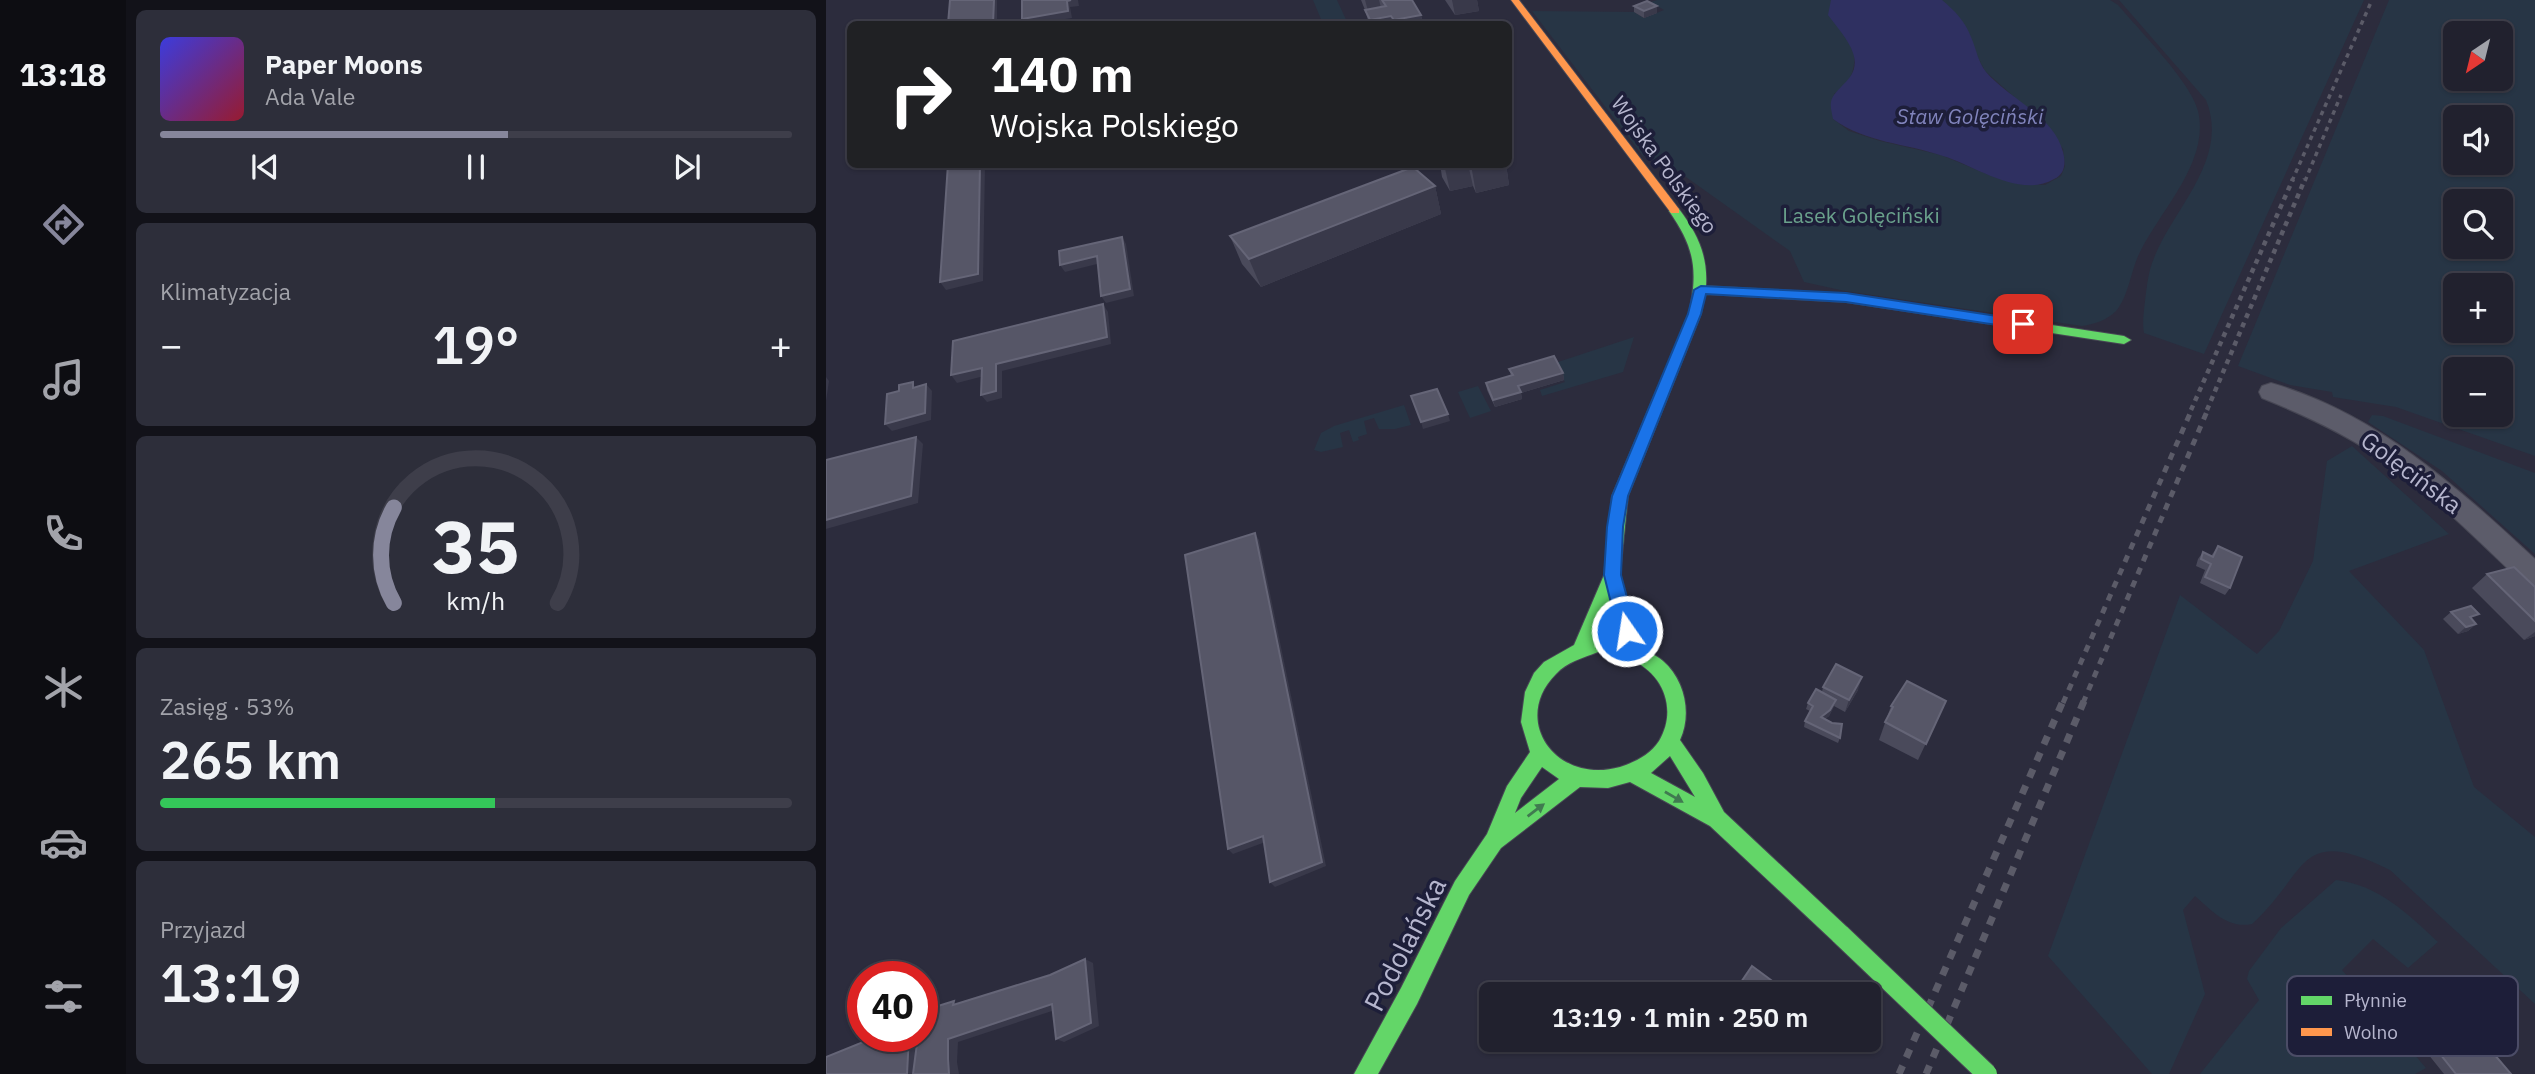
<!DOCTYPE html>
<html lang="pl">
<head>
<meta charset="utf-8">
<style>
  body { margin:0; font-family:"IBM Plex Sans",sans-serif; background:#2d2e3a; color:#f1f3f6; height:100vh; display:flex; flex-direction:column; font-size:26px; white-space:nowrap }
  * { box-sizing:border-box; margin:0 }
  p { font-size:23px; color:#a2a3aa }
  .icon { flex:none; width:38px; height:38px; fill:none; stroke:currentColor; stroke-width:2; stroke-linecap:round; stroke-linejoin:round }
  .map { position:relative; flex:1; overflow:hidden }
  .drawer { display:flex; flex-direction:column; gap:10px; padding:10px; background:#121219; width:700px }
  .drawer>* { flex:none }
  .guide { position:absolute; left:21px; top:21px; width:665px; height:147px; border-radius:10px; box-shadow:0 2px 5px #0004,0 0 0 2px #3e3e4a; background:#202124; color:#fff; overflow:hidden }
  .needle { width:46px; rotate:215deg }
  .buttons { position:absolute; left:1617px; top:21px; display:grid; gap:14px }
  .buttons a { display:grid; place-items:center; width:70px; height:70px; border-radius:10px; background:#21212e; box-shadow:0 2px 5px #0004,0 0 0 2px #3e3e4a; font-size:35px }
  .speed { position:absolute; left:21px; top:961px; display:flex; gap:14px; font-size:35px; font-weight:700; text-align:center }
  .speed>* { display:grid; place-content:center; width:91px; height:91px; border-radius:50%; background:#21212e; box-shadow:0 2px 5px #0004,0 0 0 2px #3e3e4a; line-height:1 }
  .speed .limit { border:10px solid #d22; background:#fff; color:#111 }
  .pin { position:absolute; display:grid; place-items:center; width:60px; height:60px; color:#fff; margin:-30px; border-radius:14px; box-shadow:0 4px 10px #0006 }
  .me { position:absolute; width:77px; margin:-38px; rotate:347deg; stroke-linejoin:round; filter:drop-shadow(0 0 5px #0008) }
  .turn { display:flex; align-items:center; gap:24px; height:147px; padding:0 28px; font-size:32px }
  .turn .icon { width:91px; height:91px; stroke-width:2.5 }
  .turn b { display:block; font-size:49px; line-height:60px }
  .big { font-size:52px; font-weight:600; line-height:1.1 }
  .drawer .widget { flex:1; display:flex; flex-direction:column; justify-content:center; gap:10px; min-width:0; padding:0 24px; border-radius:10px; background:#2d2e3a }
  .drawer .dial { align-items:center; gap:0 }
  .dial svg { height:182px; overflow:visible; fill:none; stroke:#3e3e4a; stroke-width:7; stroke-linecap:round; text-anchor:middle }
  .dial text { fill:#f1f3f6; stroke:none }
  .song { display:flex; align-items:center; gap:21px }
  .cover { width:84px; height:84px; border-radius:10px; background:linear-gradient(135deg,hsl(240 70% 55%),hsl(350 70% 35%)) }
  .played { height:7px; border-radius:4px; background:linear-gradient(90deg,#86869b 55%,#3e3e4a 55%) }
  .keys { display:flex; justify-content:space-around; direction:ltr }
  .heat { display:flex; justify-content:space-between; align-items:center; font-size:38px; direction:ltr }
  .charge { height:10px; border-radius:5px; background:linear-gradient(90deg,#34c759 53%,#3e3e4a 0) }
  .trip { position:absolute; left:653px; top:982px; width:402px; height:70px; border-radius:10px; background:#21212e; box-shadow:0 2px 5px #0004,0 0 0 2px #3e3e4a; font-weight:600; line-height:70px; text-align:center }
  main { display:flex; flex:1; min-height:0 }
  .tabs { display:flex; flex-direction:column; width:126px; justify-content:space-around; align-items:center; background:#0d0d12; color:#a2a3aa }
  .tabs .icon { width:49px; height:49px }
  .tabs .selected { color:#86869b }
  .tabs b { font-size:32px; color:#f1f3f6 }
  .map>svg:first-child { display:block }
  .green { fill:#273545; fill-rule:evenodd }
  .water { fill:#2f3061 }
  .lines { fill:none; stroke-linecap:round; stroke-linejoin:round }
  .street-casing { stroke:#474754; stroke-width:2 }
  .fast-casing { stroke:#474754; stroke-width:2 }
  .slow-casing { stroke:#474754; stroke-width:2 }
  .street { fill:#5c5c6a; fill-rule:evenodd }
  .fast { fill:#63d668; fill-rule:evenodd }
  .slow { fill:#ff974d; fill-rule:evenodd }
  .rail-far3 { stroke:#5b5b68; stroke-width:3.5; stroke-dasharray:4.5 4.5; stroke-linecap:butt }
  .rail-far2 { stroke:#5b5b68; stroke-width:4.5; stroke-dasharray:5 5; stroke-linecap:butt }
  .rail-far1 { stroke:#5b5b68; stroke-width:5; stroke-dasharray:7 7; stroke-linecap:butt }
  .rail { stroke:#5b5b68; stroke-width:7; stroke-dasharray:9 9; stroke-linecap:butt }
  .fast-bridge-casing { stroke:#474754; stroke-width:22; stroke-linecap:butt }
  .fast-bridge { stroke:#63d668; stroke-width:20 }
  .wall { fill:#4a4a5b }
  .shaded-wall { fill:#39394a }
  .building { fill:#565667; stroke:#656577; stroke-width:2 }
  .oneway { fill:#407a50 }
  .route { fill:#1a73e8; stroke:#114b97; stroke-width:2 }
  .labels { text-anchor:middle; stroke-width:7; stroke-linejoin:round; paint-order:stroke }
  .far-water-label { font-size:21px; font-style:italic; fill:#8184bc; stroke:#1d1e39 }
  .far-street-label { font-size:21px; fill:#b6b6ce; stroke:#1d1e39 }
  .far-park-label { font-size:21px; fill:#6aa18c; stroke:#1d1e39 }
  .street-label { font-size:24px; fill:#b6b6ce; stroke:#1d1e39 }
  .near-street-label { font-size:28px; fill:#b6b6ce; stroke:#1d1e39 }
  .key { fill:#1d1e39; stroke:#4b4c66; stroke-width:2 }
  .key-label { font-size:19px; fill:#b6b6ce }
</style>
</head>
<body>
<main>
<nav class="tabs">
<b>13:18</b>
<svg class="icon selected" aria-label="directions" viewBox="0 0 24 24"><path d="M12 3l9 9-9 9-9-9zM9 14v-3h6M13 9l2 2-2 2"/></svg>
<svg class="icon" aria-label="music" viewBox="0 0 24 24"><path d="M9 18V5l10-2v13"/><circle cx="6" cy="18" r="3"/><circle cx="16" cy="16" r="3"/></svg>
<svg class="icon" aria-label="phone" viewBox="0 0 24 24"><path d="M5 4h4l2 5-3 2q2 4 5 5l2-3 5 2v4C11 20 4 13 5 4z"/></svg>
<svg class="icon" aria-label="climate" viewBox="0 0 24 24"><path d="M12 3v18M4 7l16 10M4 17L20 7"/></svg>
<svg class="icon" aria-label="car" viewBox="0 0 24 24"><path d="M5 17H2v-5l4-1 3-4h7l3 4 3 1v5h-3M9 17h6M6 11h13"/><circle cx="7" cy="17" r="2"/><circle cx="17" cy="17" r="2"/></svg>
<svg class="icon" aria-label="filters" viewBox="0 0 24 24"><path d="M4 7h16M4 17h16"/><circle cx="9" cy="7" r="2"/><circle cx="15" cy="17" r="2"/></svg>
</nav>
<section class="drawer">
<div class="widget">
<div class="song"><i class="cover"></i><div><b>Paper Moons</b><p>Ada Vale</p></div></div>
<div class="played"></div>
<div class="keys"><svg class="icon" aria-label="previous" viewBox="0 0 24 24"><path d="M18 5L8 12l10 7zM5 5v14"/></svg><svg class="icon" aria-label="pause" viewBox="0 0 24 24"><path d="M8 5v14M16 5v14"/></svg><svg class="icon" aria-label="next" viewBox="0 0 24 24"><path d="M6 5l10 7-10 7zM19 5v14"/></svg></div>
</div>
<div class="widget"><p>Klimatyzacja</p>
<div class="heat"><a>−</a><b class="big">19°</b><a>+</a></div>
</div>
<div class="widget dial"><svg viewBox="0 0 100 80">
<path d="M14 69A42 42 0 1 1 86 69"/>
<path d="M14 69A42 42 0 0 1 14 27" stroke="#86869b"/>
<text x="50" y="56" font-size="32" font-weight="700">35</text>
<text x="50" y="72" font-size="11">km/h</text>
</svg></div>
<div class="widget"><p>Zasięg · 53%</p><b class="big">265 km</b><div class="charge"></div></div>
<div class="widget"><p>Przyjazd</p><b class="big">13:19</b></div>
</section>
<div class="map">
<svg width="1709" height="1074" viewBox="0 0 1709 1074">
  <rect width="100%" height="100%" fill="#2c2c3d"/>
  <!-- green -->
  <g class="green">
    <polygon points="487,0 511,0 522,24 497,24"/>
    <path d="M831 0H1022C1024 22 1033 52 1026 73 1023 82 1015 88 1008 94L1007 119 1023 131 1054 141 1115 155 1168 177 1193 184 1219 185 1235 176 1239 166 1237 149 1221 126 1159 71 1149 52 1103 0H1284L1292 5C1312 29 1365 82 1372 111 1384 162 1335 209 1314 252 1305 269 1303 296 1290 311 1281 320 1269 324 1256 326L1019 291 978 282 964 251 846 167 817 156 706 11 808 12 818 18 838 10 825 2Z"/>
    <path d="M1293 0H1538L1378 354 1318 333C1316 322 1318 312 1319 301 1321 286 1322 272 1328 258 1348 207 1404 159 1380 100Z"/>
    <path d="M1563 0H1709V456L1570 407 1507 397 1506 392 1464 385 1412 366ZM1629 33H1675V79H1629ZM1629 117H1675V163H1629ZM1629 201H1675V247H1629ZM1629 285H1675V331H1629ZM1629 369H1675V415H1629Z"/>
    <polygon points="808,337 797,372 716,396 714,390 739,382 729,363"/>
    <polygon points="652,386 665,411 644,418 632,392"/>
    <polygon points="578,405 585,425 569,429 553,429 548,418 538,421 541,434 532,437 533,440 527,442 523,430 514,433 517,447 495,452 488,450 495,433 508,426"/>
    <polygon points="1546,415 1557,416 1709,473 1709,554 1616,471 1542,422"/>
    <path d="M1526 446 1623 534 1523 571 1598 650 1648 787 1709 837V1004L1564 870C1470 823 1483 873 1426 924 1402 929 1386 911 1369 896L1357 910 1379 994 1343 1074H1326L1222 956 1354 595 1431 654 1453 631 1487 561 1501 461Z"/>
    <path d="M1510 880C1553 885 1582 914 1612 942L1582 968 1547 939 1516 970 1600 1068 1589 1074H1374L1433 1000 1421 979 1423 971 1455 928Z"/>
  </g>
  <!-- water -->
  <path class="water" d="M1005 0H1116C1129 11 1139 21 1145 37 1150 48 1152 62 1160 72 1182 98 1228 116 1237 152 1240 163 1239 174 1228 179 1194 199 1150 166 1117 156 1079 143 1040 143 1007 119 1006 113 1004 107 1005 102 1008 86 1036 79 1027 53 1023 40 1010 26 1002 15Z"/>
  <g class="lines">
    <defs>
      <path id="street" d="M1445 383C1550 413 1631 487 1709 559V589L1699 585C1653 542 1609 496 1557 460 1520 434 1478 415 1436 398L1433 392 1436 386Z"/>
      <path id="fast" d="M849 208 853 209C871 233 882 255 880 286L1020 294 1298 336 1305 340 1298 344 1020 302 879 294 875 314 802 496 794 575 806 614 812 646C820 651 830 655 837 661 859 680 866 714 854 740L877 773 898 812 1022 928 1025 935 1022 942 1015 945 1008 942 884 826 804 782 782 788 754 787 675 848 643 895 591 1004 552 1074H528L575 988 629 881 661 834 681 786 704 752 695 722 699 692 708 673 718 662 748 645 778 575 786 496 863 314C872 270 869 248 843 211ZM785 598 794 642 768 639ZM772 652C782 654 794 655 803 659 837 672 852 709 833 741 824 755 809 762 794 767 730 785 684 720 730 674 741 662 757 658 772 652ZM844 756 869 797 825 773ZM716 767 733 779 689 813 695 798Z"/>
      <polygon id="slow" points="685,0 693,0 853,209 853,213 845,213"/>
    </defs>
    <!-- street casing -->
    <use href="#street" class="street-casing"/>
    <!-- fast casing -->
    <use href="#fast" class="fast-casing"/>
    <!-- slow casing -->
    <use href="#slow" class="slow-casing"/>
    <!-- street -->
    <use href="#street" class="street"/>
    <!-- fast -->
    <use href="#fast" class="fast"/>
    <!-- slow -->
    <use href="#slow" class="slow"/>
    <!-- rail-far3 -->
    <g class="rail-far3">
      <polyline points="1466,181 1546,0"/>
      <polyline points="1479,181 1515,95"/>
    </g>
    <!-- rail-far2 -->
    <g class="rail-far2">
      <polyline points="1365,410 1467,179"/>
      <polyline points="1381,410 1479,179"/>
    </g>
    <!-- rail-far1 -->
    <g class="rail-far1">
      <polyline points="1237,703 1366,409"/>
      <polyline points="1257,703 1382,409"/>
    </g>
    <!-- rail -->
    <g class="rail">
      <polyline points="1073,1074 1237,701"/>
      <polyline points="1100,1074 1258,701"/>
    </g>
    <defs>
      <polyline id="fast-bridge" points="1015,935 1161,1074"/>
    </defs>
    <!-- fast-bridge casing -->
    <use href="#fast-bridge" class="fast-bridge-casing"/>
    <!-- fast-bridge -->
    <use href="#fast-bridge" class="fast-bridge"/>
  </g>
  <!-- wall -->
  <g class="wall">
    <polygon points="535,0 586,0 595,15 597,24 543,24 539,10"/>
    <polygon points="619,0 651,0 653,11 629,15"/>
    <polygon points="808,6 831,6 831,13 818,18 808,12"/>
    <polygon points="614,164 680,164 683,185 650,193 647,186 624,191 616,177"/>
    <polygon points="609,186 615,214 435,287 416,264 404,236"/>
    <polygon points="683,369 737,373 738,380 695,393 696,399 669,407 661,390 660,383 685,376"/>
    <polygon points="1392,546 1404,588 1399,595 1374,583 1379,570 1370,566 1372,559 1377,552 1385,556"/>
    <polygon points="1661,574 1709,587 1709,636 1698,640 1646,588"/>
    <polygon points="1625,612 1646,620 1650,624 1642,631 1632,634 1617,619"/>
    <polygon points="997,687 1032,690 1019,712 1008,706 1003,716 999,719 1014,738 1012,743 978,727 979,721 984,711 980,709 982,703 996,692"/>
    <polygon points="1120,701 1092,760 1053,740 1065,706"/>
    <polygon points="1628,983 1640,1006 1639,1020 1685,1074 1618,1074 1590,1039 1585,1040 1566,1017 1576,1011 1586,1008 1594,1019 1604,1015 1611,1025 1617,1021 1598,997 1618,987"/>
  </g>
  <!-- shaded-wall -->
  <g class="shaded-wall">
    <polygon points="168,0 171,0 171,24 167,24"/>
    <polygon points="244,0 252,0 253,6 244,7 246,18 206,24 199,24 196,19"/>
    <polygon points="539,0 553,0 557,16 544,18"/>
    <polygon points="626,0 651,0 653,11 629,15"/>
    <polygon points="831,6 831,13 818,18 818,11"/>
    <polygon points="595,15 597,24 569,24 568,20"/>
    <polygon points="565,16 567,24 545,24 544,20"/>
    <polygon points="154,164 159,164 157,281 120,290 114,282"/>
    <polygon points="618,164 642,164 647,186 624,191"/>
    <polygon points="649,164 680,164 683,185 650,193 645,165"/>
    <polygon points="609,186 615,214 435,287 423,259"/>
    <polygon points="296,237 300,244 308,296 280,303 275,296"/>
    <polygon points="271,256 275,263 239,272 234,265"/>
    <polygon points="277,304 282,312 285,344 176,371 176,398 161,402 155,395 170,364"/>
    <polygon points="156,368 162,375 131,383 125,375"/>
    <polygon points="737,373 738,380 695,393 696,399 669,407 667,400 692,386"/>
    <polygon points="0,377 3,381 0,401"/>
    <polygon points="100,384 106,391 105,420 66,431 59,424"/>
    <polygon points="622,414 624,421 597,429 595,422"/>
    <polygon points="90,437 97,444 92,503 0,529 0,520"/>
    <polygon points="429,533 433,540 500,866 449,887 444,882"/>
    <polygon points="1650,624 1642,631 1632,634 1640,627"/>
    <polygon points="1709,632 1709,636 1698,640"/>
    <polygon points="1036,677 1032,690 1019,712 1023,700"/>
    <polygon points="1010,700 1008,706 1003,716 994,723 995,717"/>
    <polygon points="437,836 442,841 407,854 402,849"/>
    <polygon points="259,959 267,963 273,1026 238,1042 230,1039"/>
    <polygon points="226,1004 235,1008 132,1042 131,1062 133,1074 123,1074 122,1059 122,1039"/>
    <polygon points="83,1036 93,1036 91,1074 81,1074"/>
  </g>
  <!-- building -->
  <g class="building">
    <polygon points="124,0 168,0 167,24 122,24"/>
    <polygon points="196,0 245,0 241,1 242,11 196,19"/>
    <polygon points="556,0 586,0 595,15 568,20 565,16 544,20 539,10 560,6"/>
    <polygon points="821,1 831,6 818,11 808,6"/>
    <polygon points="122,164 154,164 152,274 114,282"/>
    <polygon points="587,167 609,186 423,259 404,236"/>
    <polygon points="296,237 304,289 275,296 271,256 234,265 233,251"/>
    <polygon points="277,304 281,337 170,364 170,391 155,395 156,368 125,375 127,341"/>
    <polygon points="728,356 737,373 692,386 695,392 667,400 660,383 687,375 683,369"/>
    <polygon points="87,382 87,388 100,384 99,413 59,424 61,394 73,391 73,385"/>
    <polygon points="611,389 622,414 595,422 585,396"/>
    <polygon points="90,437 85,496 0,520 0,460"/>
    <polygon points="429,533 496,862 444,882 437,836 402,849 359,555"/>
    <polygon points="1392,546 1416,557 1404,588 1379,577 1385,564 1375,559 1377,552 1387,557"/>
    <polygon points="1688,567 1709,587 1709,621 1661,574"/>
    <polygon points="1645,606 1653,614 1644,617 1650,624 1640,627 1625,612"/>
    <polygon points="1010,664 1036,677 1023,700 997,687"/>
    <polygon points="1081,681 1120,701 1100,744 1059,722 1067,707 1065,706"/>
    <polygon points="990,689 1010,700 1004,710 995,717 1006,723 1016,724 1014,738 979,721 987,706 982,703"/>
    <polygon points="259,959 265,1023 230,1039 226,1004 122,1039 122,1059 123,1074 87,1074 92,1036 96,1036 96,1011 128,1001 127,1005 224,975"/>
    <polygon points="926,966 953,986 949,994 907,994"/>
    <polygon points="1628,983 1645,1004 1640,1006 1648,1016 1639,1020 1685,1074 1630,1074 1599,1035 1595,1037 1576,1013 1586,1008 1595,1020 1604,1015 1613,1027 1627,1018 1607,994"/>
    <polygon points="52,1036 83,1036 81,1074 0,1074 0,1057"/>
  </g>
  <!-- one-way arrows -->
  <defs><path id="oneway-solid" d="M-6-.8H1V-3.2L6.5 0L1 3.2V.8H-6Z" transform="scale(1.75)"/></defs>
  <g class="oneway">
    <use href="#oneway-solid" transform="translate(848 797) rotate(30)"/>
    <use href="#oneway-solid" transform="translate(710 810) rotate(-37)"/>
  </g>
  <!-- route -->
  <polygon class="route" points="875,286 1020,293 1197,320 1203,324 1197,329 1020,302 880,294 875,314 802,496 797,527 795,575 810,631 807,636 801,639 795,636 792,631 778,575 781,527 786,496 862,314 868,290"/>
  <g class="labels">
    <!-- far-water labels -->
    <g class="far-water-label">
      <text x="1144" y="124">Staw Golęciński</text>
    </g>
    <!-- far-street labels -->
    <g class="far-street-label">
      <text transform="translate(838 165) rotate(54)" y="7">Wojska Polskiego</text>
    </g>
    <!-- far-park labels -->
    <g class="far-park-label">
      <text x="1035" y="223">Lasek Golęciński</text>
    </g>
    <!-- street labels -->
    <g class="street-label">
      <text transform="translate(1585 473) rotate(37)" y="8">Golęcińska</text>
    </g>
    <!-- near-street labels -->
    <g class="near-street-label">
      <text transform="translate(579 944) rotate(-63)" y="10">Podolańska</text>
    </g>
  </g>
  <!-- legend -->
  <rect x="1461" y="976" width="231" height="80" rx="10" class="key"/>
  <rect x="1475" y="996" width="31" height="9" fill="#63d668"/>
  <rect x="1475" y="1028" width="31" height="8" fill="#ff974d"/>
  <g class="key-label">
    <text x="1518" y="1007">Płynnie</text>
    <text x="1518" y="1039">Wolno</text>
  </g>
</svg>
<div class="buttons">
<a><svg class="needle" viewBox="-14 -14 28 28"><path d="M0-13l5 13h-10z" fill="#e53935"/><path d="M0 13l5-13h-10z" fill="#a2a3aa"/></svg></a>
<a><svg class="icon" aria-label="sound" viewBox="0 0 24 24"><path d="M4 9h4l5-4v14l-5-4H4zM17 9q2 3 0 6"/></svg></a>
<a><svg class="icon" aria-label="search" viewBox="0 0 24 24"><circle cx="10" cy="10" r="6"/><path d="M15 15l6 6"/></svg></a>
<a>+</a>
<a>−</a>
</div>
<div class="speed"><div class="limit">40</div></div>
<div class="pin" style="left:1197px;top:324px;background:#d93025"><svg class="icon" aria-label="arrive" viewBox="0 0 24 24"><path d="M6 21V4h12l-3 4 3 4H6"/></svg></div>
<svg class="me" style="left:801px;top:631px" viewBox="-20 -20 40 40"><circle r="17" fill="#1a73e8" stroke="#fff" stroke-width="3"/><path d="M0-11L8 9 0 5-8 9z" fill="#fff"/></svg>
<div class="trip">13:19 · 1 min · 250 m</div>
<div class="guide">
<div class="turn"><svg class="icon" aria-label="right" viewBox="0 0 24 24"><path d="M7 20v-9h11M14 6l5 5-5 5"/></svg><div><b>140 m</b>Wojska Polskiego</div></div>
</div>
</div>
</main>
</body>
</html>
